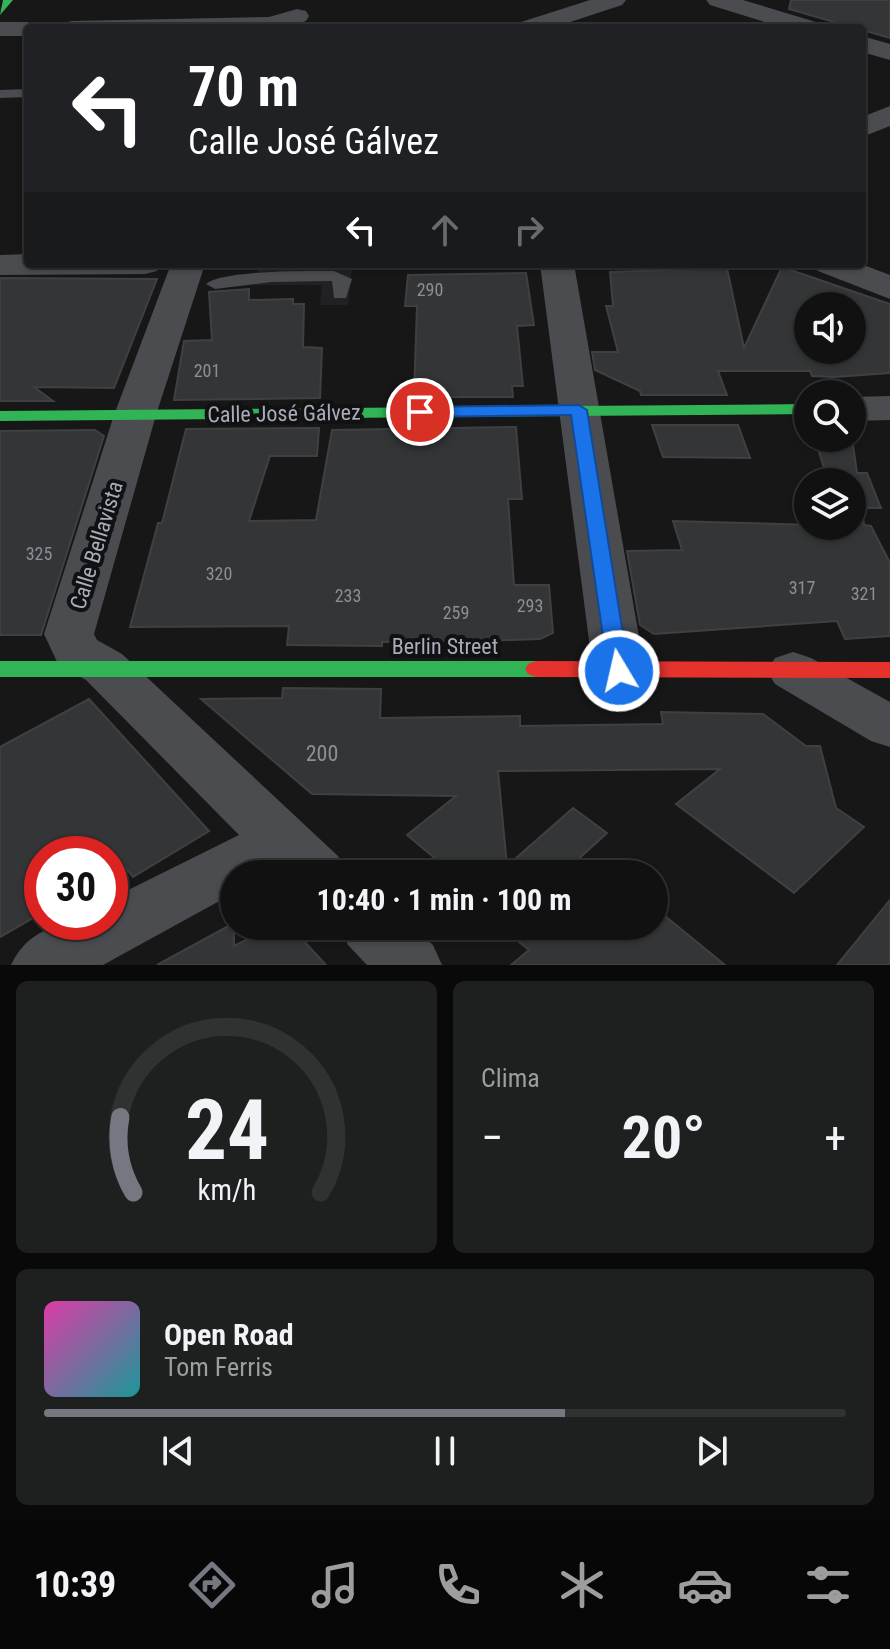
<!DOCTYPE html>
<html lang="es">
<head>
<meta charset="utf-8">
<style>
  body { margin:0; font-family:"Roboto Condensed",sans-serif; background:#1e1f1f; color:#f1f3f6; height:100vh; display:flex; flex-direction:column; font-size:30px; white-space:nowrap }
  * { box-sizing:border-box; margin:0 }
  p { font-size:26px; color:#9c9d9f }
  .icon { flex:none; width:44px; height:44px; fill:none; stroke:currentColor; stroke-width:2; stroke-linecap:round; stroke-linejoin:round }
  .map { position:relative; height:965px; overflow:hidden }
  .panel { display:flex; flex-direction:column; gap:16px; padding:16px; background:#090909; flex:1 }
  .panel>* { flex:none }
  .hud { position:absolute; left:24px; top:24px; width:842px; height:244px; border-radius:8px; box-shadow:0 2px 6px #0004,0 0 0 2px #303131; background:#202124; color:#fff; overflow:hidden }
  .controls { position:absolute; left:794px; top:292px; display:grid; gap:16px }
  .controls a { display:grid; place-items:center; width:72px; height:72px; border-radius:50%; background:#111; box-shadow:0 2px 6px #0004,0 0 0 2px #303131; font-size:40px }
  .speed { position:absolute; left:24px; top:836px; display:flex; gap:16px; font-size:40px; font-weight:700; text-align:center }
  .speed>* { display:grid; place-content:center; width:104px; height:104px; border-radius:50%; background:#111; box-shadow:0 2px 6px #0004,0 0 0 2px #303131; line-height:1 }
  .speed .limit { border:12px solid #d22; background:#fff; color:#111 }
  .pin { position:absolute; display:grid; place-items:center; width:68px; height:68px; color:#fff; margin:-34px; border:4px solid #fff; border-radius:50%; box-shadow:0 2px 8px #0007 }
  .me { position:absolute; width:88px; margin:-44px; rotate:351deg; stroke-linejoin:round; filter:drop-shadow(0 0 6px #0008) }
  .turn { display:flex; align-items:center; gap:28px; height:168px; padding:0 32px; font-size:36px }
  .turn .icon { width:104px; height:104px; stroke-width:2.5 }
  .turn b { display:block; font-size:56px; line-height:68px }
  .lanes { display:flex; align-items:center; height:76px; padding:0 32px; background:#0003; justify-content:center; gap:40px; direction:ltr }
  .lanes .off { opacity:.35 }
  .big { font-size:60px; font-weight:700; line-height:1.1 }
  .panel .card { flex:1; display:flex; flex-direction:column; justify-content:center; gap:12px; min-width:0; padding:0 28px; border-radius:12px; background:#1e1f1f }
  .panel .dial { align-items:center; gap:0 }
  .dial svg { height:208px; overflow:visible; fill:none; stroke:#303131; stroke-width:7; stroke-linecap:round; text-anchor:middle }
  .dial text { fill:#f1f3f6; stroke:none }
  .song { display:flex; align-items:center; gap:24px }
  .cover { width:96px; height:96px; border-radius:12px; background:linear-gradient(135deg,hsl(320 70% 55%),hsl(180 70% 35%)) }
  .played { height:8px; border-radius:4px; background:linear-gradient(90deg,#757880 65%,#303131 65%) }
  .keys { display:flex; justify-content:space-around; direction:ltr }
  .heat { display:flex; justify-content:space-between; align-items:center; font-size:44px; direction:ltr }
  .panel .tiles { flex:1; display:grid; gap:16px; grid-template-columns:1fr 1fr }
  .card:last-child { grid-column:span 2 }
  .trip { position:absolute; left:220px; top:860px; width:448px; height:80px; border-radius:40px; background:#111; box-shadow:0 2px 6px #0004,0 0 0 2px #303131; font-weight:700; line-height:80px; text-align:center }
  .tabs { display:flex; height:128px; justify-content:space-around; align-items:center; background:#070707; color:#9c9d9f }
  .tabs .icon { width:56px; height:56px }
  .tabs .on { color:#757880 }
  .tabs b { font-size:36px; color:#f1f3f6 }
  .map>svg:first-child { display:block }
  .built { fill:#212124 }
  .building { fill:#343537; stroke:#3f4043; stroke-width:2; fill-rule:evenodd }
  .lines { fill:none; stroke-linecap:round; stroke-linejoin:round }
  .lane { fill:#4b4c50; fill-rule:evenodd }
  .street { fill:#4b4c50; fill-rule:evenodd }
  .fast { fill:#30b455; fill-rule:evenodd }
  .jam { fill:#e5322d; fill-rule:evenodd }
  .route { fill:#1a73e8; stroke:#114b97; stroke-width:2 }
  .labels { text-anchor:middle; stroke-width:8; stroke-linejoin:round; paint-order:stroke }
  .number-label { font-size:18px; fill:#8b8f98 }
  .street-label { font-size:22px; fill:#a8adb8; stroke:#111113 }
  .near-number-label { font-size:22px; fill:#8b8f98 }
</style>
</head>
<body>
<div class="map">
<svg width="890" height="965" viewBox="0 0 890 965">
  <rect width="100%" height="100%" fill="#171717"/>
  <!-- built -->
  <polygon class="built" points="258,269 352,269 348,305 320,305 322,285 254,285"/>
  <!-- building -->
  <g class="building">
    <polygon points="791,0 890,0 890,38 789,9"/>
    <path d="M782 267 890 304V373L834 377 812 376 810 371H718L727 395H641L640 391 595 370 592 352H618L606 306H613L610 272 727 268 744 348ZM808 306H852V350H808Z"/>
    <polygon points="526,273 534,325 517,326 523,386 512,386 513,397 414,397 417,306 405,306 408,275"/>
    <polygon points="0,278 157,279 114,388 34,387 53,401 0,401"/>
    <polygon points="249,289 249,300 293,299 293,304 304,304 303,347 322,348 320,398 174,400 184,341 212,340 209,292"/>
    <polygon points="652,425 738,425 750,458 663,457"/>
    <polygon points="516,427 522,499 508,499 514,585 549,585 553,633 540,639 511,640 382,642 382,646 287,645 289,626 130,627 158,523 162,523 186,429 319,428 317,456 270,456 249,521 316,520 332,430"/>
    <polygon points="95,430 104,436 41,635 0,635 0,431"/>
    <polygon points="814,438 852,438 857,473 867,473 881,508 862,508 864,525 871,526 890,563 890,636 845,639 837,621 654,634 640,625 627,551 682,550 673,521 852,526 852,482 829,482"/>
    <polygon points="283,688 381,689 380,718 520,716 520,726 663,724 661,712 763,714 806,746 820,746 836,808 864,827 794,893 676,804 720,769 498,771 507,866 573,808 607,833 562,874 454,874 407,835 456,796 312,794 201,699 282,698"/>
    <polygon points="89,699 209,831 133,877 114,854 42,854 42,913 0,937 0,747"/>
    <polygon points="890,900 890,965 837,965"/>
    <polygon points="654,907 725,965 511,965 529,950 499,926 654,926"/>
    <polygon points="234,923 234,946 274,926 290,926 326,965 157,965"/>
  </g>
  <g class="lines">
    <!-- lane -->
    <g class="lane">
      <polygon points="28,89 28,97 0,98 0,90"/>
      <path d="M334 271 352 279 346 298H334L332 281 271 282 215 289 206 284C221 270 309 271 334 271Z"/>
    </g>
    <!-- street -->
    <g class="street">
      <polygon points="590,0 626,0 622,5 552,28 515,28 518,23"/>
      <polygon points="706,0 743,0 819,23 822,28 784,28 710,5"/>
      <polygon points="297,9 306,11 309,16 306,21 283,28 60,28 63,23 72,21 269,17"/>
      <polygon points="0,22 28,22 40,28 28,28 28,36 0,36"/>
      <polygon points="862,36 890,44 890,60 862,52"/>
      <polygon points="890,106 890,126 862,137 862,117"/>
      <polygon points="28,254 28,264 162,264 157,271 145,274 0,275 0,255"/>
      <path d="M171 264H205L156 415 94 634 97 640 122 654 338 856 347 874H278L273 869 269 874H234V893L103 965H11C31 923 68 922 110 922V899L239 835 86 680 58 664 44 634 114 415Z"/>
      <polygon points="540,264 574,264 645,671 637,684 619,690 601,684 593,671"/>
      <polygon points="813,264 861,264 890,275 890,299 818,271"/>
      <polygon points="890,396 890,420 852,421 852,397"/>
      <polygon points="793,652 811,658 890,702 890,747 871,741 775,684 767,671 775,658"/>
      <polygon points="339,926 413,926 433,945 442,965 367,965 348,945"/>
    </g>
    <!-- fast -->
    <g class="fast">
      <polygon points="3,0 13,0 0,15"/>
      <polygon points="808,404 808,414 0,421 0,411"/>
      <polygon points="0,661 536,661 544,664 547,669 544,674 536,677 0,677"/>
    </g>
    <!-- jam -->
    <polygon class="jam" points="536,661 890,662 890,678 536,677 528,674 525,669 528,664"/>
  </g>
  <!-- route -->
  <polygon class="route" points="579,405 587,410 629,671 626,677 611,677 608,671 571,415 420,417 412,412 420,407"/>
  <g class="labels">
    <!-- number labels -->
    <g class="number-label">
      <text x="430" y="296">290</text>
      <text x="207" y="377">201</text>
      <text x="39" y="560">325</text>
      <text x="219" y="580">320</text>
      <text x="802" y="594">317</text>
      <text x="864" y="600">321</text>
      <text x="348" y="602">233</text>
      <text x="530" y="612">293</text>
      <text x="456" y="619">259</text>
    </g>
    <!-- street labels -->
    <g class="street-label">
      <text transform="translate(284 413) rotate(-1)" y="8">Calle José Gálvez</text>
      <text transform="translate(96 545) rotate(-73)" y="8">Calle Bellavista</text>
      <text x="445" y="654">Berlin Street</text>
    </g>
    <!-- near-number labels -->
    <g class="near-number-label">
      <text x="322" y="761">200</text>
    </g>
  </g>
</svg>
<div class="controls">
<a><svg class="icon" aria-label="sound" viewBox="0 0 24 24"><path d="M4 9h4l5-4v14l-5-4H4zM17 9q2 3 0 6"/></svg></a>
<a><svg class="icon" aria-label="search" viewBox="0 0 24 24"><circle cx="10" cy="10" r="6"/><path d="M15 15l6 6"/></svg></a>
<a><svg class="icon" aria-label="layers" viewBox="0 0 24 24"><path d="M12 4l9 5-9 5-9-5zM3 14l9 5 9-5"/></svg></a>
</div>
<div class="speed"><div class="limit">30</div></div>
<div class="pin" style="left:420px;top:412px;background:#d93025"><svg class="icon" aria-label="arrive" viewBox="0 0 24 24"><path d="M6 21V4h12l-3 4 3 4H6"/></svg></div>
<svg class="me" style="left:619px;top:671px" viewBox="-20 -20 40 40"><circle r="17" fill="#1a73e8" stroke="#fff" stroke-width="3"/><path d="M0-11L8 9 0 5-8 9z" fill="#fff"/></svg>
<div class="trip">10:40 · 1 min · 100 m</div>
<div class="hud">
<div class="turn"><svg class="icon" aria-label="left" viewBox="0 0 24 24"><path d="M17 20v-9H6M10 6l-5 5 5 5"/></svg><div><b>70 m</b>Calle José Gálvez</div></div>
<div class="lanes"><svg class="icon" aria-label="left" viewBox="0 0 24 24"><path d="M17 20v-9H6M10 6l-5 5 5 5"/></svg><svg class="icon off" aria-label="ahead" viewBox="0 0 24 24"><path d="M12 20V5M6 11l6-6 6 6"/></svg><svg class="icon off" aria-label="right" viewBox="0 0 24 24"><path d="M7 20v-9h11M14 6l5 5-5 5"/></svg></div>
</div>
</div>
<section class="panel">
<div class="tiles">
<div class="card dial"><svg viewBox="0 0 100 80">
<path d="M14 69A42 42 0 1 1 86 69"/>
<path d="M14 69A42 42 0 0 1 9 40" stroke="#757880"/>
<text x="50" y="56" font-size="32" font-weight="700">24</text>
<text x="50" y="72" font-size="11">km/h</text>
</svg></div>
<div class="card"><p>Clima</p>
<div class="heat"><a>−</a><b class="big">20°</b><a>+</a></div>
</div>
<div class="card">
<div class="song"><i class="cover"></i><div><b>Open Road</b><p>Tom Ferris</p></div></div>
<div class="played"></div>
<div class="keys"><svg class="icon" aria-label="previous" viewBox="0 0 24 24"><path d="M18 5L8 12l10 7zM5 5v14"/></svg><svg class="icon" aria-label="pause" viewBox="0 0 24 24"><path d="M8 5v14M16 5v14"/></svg><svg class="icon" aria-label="next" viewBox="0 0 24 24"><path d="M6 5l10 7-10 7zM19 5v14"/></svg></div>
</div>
</div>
</section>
<nav class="tabs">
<b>10:39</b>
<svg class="icon on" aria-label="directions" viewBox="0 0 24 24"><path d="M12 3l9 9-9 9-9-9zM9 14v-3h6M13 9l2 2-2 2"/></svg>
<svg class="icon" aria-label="music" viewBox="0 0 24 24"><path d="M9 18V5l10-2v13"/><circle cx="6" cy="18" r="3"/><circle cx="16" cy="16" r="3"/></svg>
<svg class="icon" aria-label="phone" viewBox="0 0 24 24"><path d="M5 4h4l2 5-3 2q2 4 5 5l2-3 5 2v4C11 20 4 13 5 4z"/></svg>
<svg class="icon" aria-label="climate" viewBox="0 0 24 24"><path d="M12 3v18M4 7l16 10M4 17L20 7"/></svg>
<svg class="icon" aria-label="car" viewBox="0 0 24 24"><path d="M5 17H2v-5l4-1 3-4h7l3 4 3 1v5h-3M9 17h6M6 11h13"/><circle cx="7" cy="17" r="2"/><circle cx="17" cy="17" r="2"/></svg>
<svg class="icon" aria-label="filters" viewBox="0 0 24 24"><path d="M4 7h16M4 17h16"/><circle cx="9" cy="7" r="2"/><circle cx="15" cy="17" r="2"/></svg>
</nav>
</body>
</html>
